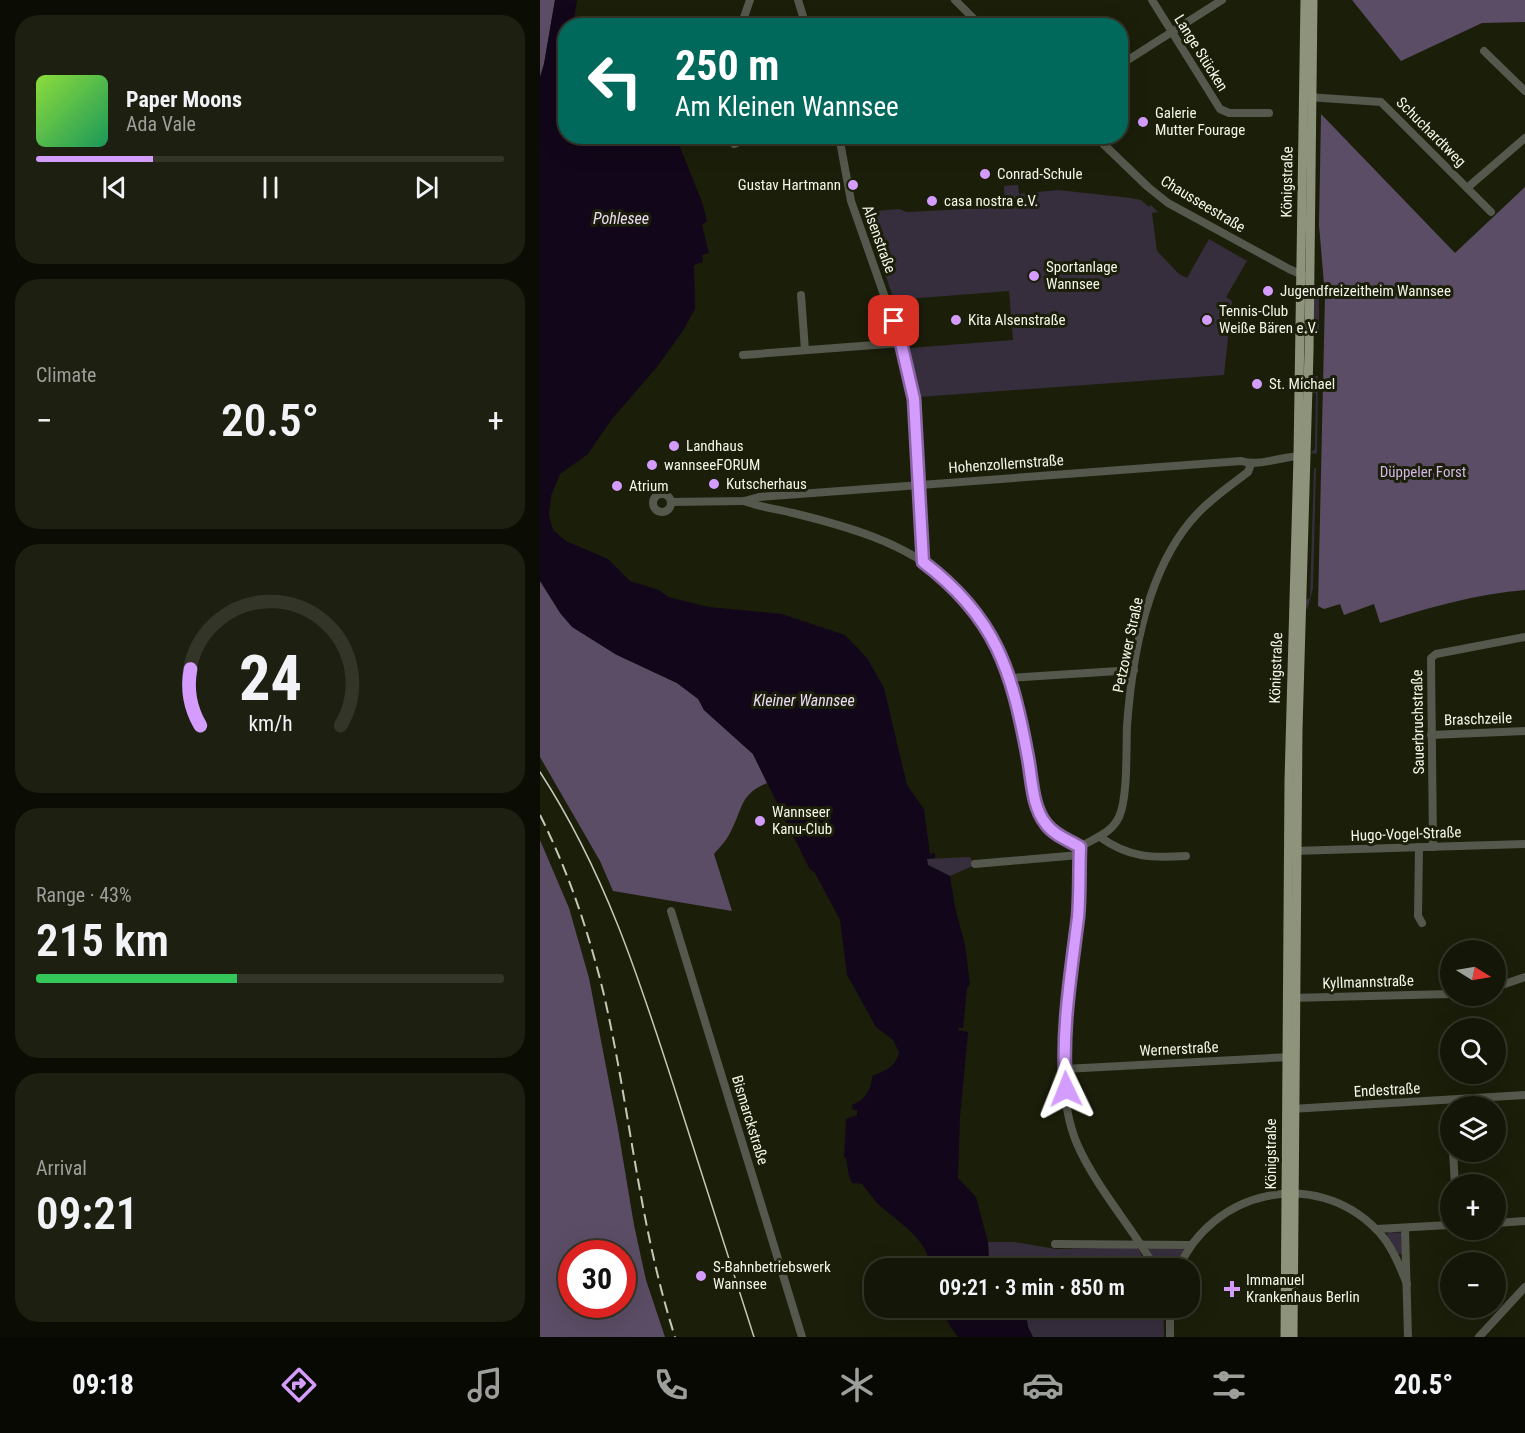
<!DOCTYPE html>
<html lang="en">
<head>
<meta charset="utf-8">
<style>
  body { margin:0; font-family:"Roboto Condensed",sans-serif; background:#1d1f11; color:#f1f3f6; height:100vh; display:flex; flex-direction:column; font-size:22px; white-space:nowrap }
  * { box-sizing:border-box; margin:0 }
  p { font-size:20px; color:#9d9f9b }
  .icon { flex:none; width:33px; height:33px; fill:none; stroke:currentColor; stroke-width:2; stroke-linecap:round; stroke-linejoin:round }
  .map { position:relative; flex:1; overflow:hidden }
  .drawer { display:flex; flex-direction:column; gap:15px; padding:15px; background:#0b0c04; width:540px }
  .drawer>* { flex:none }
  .hud { position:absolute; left:18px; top:18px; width:570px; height:126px; border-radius:24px; box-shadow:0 6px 24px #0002,0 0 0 2px #333528; background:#00695c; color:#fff; overflow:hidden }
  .needle { width:39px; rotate:101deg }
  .fabs { position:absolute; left:900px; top:940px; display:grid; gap:12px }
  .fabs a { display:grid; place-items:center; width:66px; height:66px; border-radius:50%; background:#141607; box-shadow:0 6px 24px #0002,0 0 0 2px #333528; font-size:30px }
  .speed { position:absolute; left:18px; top:1240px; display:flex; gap:12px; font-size:30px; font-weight:700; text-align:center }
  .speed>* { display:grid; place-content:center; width:78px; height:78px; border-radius:50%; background:#141607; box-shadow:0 6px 24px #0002,0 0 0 2px #333528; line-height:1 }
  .speed .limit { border:9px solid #d22; background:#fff; color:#111 }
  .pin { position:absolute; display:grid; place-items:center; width:51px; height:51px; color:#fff; margin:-26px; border-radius:12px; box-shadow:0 3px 9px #0006 }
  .me { position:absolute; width:66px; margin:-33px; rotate:358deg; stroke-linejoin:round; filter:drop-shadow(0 0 4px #0008) }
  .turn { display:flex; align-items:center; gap:21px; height:126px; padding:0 18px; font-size:27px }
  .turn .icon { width:78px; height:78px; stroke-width:2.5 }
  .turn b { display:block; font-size:42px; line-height:51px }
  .big { font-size:45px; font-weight:600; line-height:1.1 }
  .drawer .tile { flex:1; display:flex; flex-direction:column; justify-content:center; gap:9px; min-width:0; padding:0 21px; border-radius:24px; background:#1d1f11 }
  .drawer .dial { align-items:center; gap:0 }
  .dial svg { height:156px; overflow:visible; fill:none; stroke:#333528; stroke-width:7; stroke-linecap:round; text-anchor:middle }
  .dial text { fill:#f1f3f6; stroke:none }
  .song { display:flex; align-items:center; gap:18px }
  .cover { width:72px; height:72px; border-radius:9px; background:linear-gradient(135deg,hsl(90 70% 55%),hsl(150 70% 35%)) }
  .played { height:6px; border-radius:3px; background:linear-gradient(90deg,#d49cfc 25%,#333528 25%) }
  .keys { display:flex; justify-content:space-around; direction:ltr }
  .heat { display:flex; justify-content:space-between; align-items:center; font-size:33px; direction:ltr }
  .charge { height:9px; border-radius:4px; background:linear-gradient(90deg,#34c759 43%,#333528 0) }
  .trip { position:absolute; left:324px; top:1258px; width:336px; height:60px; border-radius:24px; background:#141607; box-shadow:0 6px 24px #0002,0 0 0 2px #333528; font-weight:600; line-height:60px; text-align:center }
  .tabs { display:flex; height:96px; justify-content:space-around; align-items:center; background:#080903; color:#9d9f9b }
  .tabs .icon { width:42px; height:42px }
  .tabs .current { color:#d49cfc }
  .tabs b { font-size:27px; color:#f1f3f6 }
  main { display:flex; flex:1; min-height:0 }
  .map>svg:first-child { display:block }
  .green { fill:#362e3d }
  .forest { fill:#5b4d65; fill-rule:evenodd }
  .water { fill:#12071a }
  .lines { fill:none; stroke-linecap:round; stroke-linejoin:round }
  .minor { stroke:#55584c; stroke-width:8 }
  .major { stroke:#8e937b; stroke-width:9 }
  .tram { stroke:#c5c8b8; stroke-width:1.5 }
  .rail { stroke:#c5c8b8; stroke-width:2; stroke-dasharray:12 6; stroke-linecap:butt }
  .route-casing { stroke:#8a65a4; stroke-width:15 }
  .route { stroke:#d49cfc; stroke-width:10 }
  .poi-dot { fill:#d49cfc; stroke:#1b1e09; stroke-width:2 }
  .labels { text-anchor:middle; stroke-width:6; stroke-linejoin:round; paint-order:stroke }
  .street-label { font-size:15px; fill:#f3f6e8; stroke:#1b1e09 }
  .poi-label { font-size:15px; fill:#f3f6e8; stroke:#1b1e09; text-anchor:start }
  .park-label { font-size:15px; fill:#d2b7e7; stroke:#1b1e09 }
  .water-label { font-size:16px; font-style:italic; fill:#ebdaf8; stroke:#1b1e09 }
</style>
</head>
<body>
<main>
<section class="drawer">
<div class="tile">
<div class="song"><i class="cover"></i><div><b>Paper Moons</b><p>Ada Vale</p></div></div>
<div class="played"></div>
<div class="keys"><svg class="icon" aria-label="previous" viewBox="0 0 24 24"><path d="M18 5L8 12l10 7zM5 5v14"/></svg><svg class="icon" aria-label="pause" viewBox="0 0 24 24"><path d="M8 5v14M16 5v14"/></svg><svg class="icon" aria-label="next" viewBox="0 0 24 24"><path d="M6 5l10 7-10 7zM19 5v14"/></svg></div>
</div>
<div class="tile"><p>Climate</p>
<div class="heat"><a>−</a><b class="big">20.5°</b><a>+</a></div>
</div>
<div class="tile dial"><svg viewBox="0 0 100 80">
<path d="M14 69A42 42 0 1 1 86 69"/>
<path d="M14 69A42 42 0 0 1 9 40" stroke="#d49cfc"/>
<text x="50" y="56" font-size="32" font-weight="700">24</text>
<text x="50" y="72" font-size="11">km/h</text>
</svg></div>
<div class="tile"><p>Range · 43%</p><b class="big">215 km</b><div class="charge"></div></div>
<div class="tile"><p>Arrival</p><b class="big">09:21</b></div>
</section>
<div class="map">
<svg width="985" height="1337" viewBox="0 0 985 1337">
  <rect width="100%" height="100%" fill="#1b1e09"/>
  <!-- green -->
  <g class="green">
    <polygon points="478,185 479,194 518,190 591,198 601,200 609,207 611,205 618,212 612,213 617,251 639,274 647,278 669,239 707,261 686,297 692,301 684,375 379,397 370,348 473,340 469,291 354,300 324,212 359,209 367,212 465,207 464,186"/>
    <polygon points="774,295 779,296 779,332 774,332 773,328"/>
    <polygon points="774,376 778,376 777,454 770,453 775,449 776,393 770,392"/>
    <polygon points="774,468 776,468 773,588 767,611 765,600 770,598"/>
    <polygon points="430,857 435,865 410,876 388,865 386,859"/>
    <polygon points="849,1232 863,1233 864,1254 858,1254 847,1237 847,1234"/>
    <polygon points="448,1242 475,1242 516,1249 597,1247 610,1269 463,1269 464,1264 452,1265 449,1260"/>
    <polygon points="609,1247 644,1248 634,1269 619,1269 609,1250"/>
    <polygon points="485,1308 623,1308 624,1337 493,1337 488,1327"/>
  </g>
  <!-- forest -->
  <g class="forest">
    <polygon points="0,0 15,0 4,64 0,77"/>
    <polygon points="812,0 985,0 985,22 942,23 861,61"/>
    <path d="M781 114 915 253 985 187V590C935 594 888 608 840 623L834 604 804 615 800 604 784 609 778 606 785 296 779 225Z"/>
    <path d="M0 581 75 654 137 683 159 699 164 710 213 754 227 783C199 795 203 809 191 831 187 840 180 847 174 854L192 911 73 891 60 861 0 757Z"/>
    <path d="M0 840 29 908 49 978 78 1129 94 1225 106 1280 125 1337H0ZM32 1254H82V1305H32Z"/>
  </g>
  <!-- water -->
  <g class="water">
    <path d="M15 0H37L33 25 26 26V136L136 137 162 202 167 221 162 225 169 253 162 255 163 262 154 265 155 309 144 329 117 367 72 419 48 454 20 474 11 496 9 515 13 530 26 541 68 559 90 581 119 590 128 597 169 607 242 614 305 635 327 658 344 688 367 785 384 809 390 854 395 853V858L387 859 388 865 410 876 415 907 425 945 430 984 427 989 423 1028H418V1030L428 1032 420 1117 418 1178 436 1197 448 1242 449 1260 452 1264 463 1262 464 1264 463 1269H390C390 1239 357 1222 337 1203 332 1197 327 1190 322 1184L312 1183 309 1176 306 1158 304 1157 306 1119 317 1115V1110H313L312 1105C325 1100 332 1089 332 1076 346 1070 355 1068 359 1052L353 1040 336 1027 311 982 307 975 300 920 275 873 269 868 213 754 164 710 158 699 137 683 75 654 32 627 20 613 0 581V77L4 64Z"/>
    <polygon points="402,1308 485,1308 488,1327 493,1337 418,1337 410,1326"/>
  </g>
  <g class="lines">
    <!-- minor -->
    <g class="minor">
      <polyline points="258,0 266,26"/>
      <polyline points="415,0 441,26"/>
      <polyline points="612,0 680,109 689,113 729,113"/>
      <polyline points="201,26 210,0"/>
      <polyline points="944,51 985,91"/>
      <polyline points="580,65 682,0"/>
      <polyline points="768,97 841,102 951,212"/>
      <polyline points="299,136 311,201 361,343 374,398 383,562"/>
      <polyline points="555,136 608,187 628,203 749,269 765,276"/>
      <polyline points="194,144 213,136"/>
      <polyline points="927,188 985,138"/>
      <polyline points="261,295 265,350"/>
      <polyline points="203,355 361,343"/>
      <circle cx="122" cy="503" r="9"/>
      <path d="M204 501C220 507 236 509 253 513 306 526 364 542 406 579 460 627 476 695 489 763 493 782 493 809 506 824 514 835 528 840 540 847 539 870 540 892 538 915 531 983 509 1082 538 1146 558 1190 592 1227 616 1269"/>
      <path d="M131 502 204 501 219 497 701 461C720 467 741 456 762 456"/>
      <polyline points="469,678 594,670"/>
      <polyline points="891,735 985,731"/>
      <path d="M560 837C589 858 612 858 646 856"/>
      <path d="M540 847C554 838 571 834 579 817 588 797 586 750 587 726 592 656 608 565 658 513 673 497 691 485 708 472L711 464"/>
      <polyline points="879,847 878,916 882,923"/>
      <polyline points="893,847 891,658 896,654 985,637"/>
      <polyline points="753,851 985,844"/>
      <polyline points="435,864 539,855"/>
      <polyline points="131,911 262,1337"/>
      <polyline points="956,987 985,977"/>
      <polyline points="750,998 910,994"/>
      <polyline points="524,1069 751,1057"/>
      <polyline points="751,1109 985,1095"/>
      <polyline points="913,1152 915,1185"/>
      <polyline points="956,1223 985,1221"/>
      <polyline points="865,1228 868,1337"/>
      <polyline points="836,1229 910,1225"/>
      <polyline points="515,1244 651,1245"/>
      <path d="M638 1269C673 1190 774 1167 836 1229 851 1244 859 1264 867 1284"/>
      <polyline points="630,1337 630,1308"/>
      <polyline points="939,1337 985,1287"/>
    </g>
    <!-- major -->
    <g class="major">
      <polyline points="745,1337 749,781 758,456 765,0"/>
      <polyline points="753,1337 758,729 769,352 773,0"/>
    </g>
    <!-- tram -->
    <path class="tram" d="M0 772C65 872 99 978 135 1090 161 1172 188 1255 214 1337"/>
    <!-- rail -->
    <path class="rail" d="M0 815C29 873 49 933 64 995 90 1109 99 1225 135 1337"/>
  </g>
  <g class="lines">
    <defs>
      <path id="route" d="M354 321 361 343 374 399 383 562C456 617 472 671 488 758 492 779 492 807 506 824 514 835 528 840 540 847 539 870 540 894 538 917 531 974 521 1031 526 1089"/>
    </defs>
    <!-- route casing -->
    <use href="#route" class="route-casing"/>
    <!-- route -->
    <use href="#route" class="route"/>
  </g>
  <!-- markers -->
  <g class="poi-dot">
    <circle cx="603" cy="122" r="6"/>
    <circle cx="445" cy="174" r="6"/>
    <circle cx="313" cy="185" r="6"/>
    <circle cx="392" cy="201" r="6"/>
    <circle cx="494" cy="276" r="6"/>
    <circle cx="728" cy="291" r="6"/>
    <circle cx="416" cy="320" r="6"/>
    <circle cx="667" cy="320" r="6"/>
    <circle cx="717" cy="384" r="6"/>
    <circle cx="134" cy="446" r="6"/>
    <circle cx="112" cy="465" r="6"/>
    <circle cx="174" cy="484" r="6"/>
    <circle cx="77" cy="486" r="6"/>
    <circle cx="220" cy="821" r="6"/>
    <circle cx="161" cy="1276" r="6"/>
    <path d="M689 1280h6v6h6v6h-6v6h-6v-6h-6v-6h6z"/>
  </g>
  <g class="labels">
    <!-- street labels -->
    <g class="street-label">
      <text transform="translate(661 53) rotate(58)" y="5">Lange Stücken</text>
      <text transform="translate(891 132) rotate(45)" y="5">Schuchardtweg</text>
      <text transform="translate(747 182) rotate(-89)" y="5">Königstraße</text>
      <text transform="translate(663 204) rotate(31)" y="5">Chausseestraße</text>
      <text transform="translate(339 239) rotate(70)" y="5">Alsenstraße</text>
      <text transform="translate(466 464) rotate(-4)" y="5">Hohenzollernstraße</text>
      <text transform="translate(588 645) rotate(-78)" y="5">Petzower Straße</text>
      <text transform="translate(736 668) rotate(-88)" y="5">Königstraße</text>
      <text transform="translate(938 719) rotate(-2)" y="5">Braschzeile</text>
      <text transform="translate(878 722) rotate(-91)" y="5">Sauerbruchstraße</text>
      <text transform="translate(866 834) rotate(-2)" y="5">Hugo-Vogel-Straße</text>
      <text transform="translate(828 982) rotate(-2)" y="5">Kyllmannstraße</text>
      <text transform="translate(639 1049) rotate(-3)" y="5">Wernerstraße</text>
      <text transform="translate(847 1090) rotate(-3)" y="5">Endestraße</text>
      <text transform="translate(210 1120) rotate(73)" y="5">Bismarckstraße</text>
      <text transform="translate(731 1154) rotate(-90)" y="5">Königstraße</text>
    </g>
    <!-- poi labels -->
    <g class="poi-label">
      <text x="615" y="118">Galerie<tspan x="615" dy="17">Mutter Fourage</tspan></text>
      <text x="457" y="179">Conrad-Schule</text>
      <text x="301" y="190" text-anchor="end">Gustav Hartmann</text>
      <text x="404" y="206">casa nostra e.V.</text>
      <text x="506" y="272">Sportanlage<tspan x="506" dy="17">Wannsee</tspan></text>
      <text x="740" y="296">Jugendfreizeitheim Wannsee</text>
      <text x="679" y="316">Tennis-Club<tspan x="679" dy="17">Weiße Bären e.V.</tspan></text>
      <text x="428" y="325">Kita Alsenstraße</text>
      <text x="729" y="389">St. Michael</text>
      <text x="146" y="451">Landhaus</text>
      <text x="124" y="470">wannseeFORUM</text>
      <text x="186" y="489">Kutscherhaus</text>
      <text x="89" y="491">Atrium</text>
      <text x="232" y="817">Wannseer<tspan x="232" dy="17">Kanu-Club</tspan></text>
      <text x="173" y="1272">S-Bahnbetriebswerk<tspan x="173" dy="17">Wannsee</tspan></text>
      <text x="706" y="1285">Immanuel<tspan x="706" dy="17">Krankenhaus Berlin</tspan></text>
    </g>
    <!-- park labels -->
    <g class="park-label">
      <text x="883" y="477">Düppeler Forst</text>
    </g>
    <!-- water labels -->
    <g class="water-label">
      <text x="81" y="224">Pohlesee</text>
      <text x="264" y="706">Kleiner Wannsee</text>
    </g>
  </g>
</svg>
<div class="fabs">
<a><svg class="needle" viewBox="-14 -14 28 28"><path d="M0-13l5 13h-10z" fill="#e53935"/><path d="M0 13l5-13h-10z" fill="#9d9f9b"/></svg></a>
<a><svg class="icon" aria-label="search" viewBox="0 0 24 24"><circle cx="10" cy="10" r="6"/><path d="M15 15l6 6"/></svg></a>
<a><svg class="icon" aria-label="layers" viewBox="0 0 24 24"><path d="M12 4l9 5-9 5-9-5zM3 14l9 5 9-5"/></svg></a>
<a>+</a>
<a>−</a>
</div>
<div class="speed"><div class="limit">30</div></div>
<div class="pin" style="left:354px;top:321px;background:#d93025"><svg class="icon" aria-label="arrive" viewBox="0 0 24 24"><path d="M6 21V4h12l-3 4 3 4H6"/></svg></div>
<svg class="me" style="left:526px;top:1089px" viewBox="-20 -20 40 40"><path d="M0-17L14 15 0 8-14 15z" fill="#d49cfc" stroke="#fff" stroke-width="4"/></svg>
<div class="trip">09:21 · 3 min · 850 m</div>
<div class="hud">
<div class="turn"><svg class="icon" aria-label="left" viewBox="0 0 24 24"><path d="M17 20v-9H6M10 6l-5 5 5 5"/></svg><div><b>250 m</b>Am Kleinen Wannsee</div></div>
</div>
</div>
</main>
<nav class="tabs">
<b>09:18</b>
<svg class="icon current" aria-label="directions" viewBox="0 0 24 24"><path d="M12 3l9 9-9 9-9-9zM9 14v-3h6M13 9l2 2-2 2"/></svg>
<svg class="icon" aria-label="music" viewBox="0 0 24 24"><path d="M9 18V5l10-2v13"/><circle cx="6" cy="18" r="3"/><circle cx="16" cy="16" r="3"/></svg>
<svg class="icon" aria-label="phone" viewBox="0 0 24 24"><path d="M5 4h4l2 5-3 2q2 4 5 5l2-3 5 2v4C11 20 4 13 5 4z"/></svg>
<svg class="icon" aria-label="climate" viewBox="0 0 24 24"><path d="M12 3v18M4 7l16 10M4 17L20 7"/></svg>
<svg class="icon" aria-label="car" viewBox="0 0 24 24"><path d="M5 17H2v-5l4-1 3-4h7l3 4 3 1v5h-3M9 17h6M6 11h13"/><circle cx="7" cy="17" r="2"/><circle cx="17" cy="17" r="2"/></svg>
<svg class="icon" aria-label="filters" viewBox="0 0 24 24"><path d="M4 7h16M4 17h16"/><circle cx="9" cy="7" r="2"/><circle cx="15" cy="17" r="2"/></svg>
<b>20.5°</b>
</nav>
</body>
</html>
